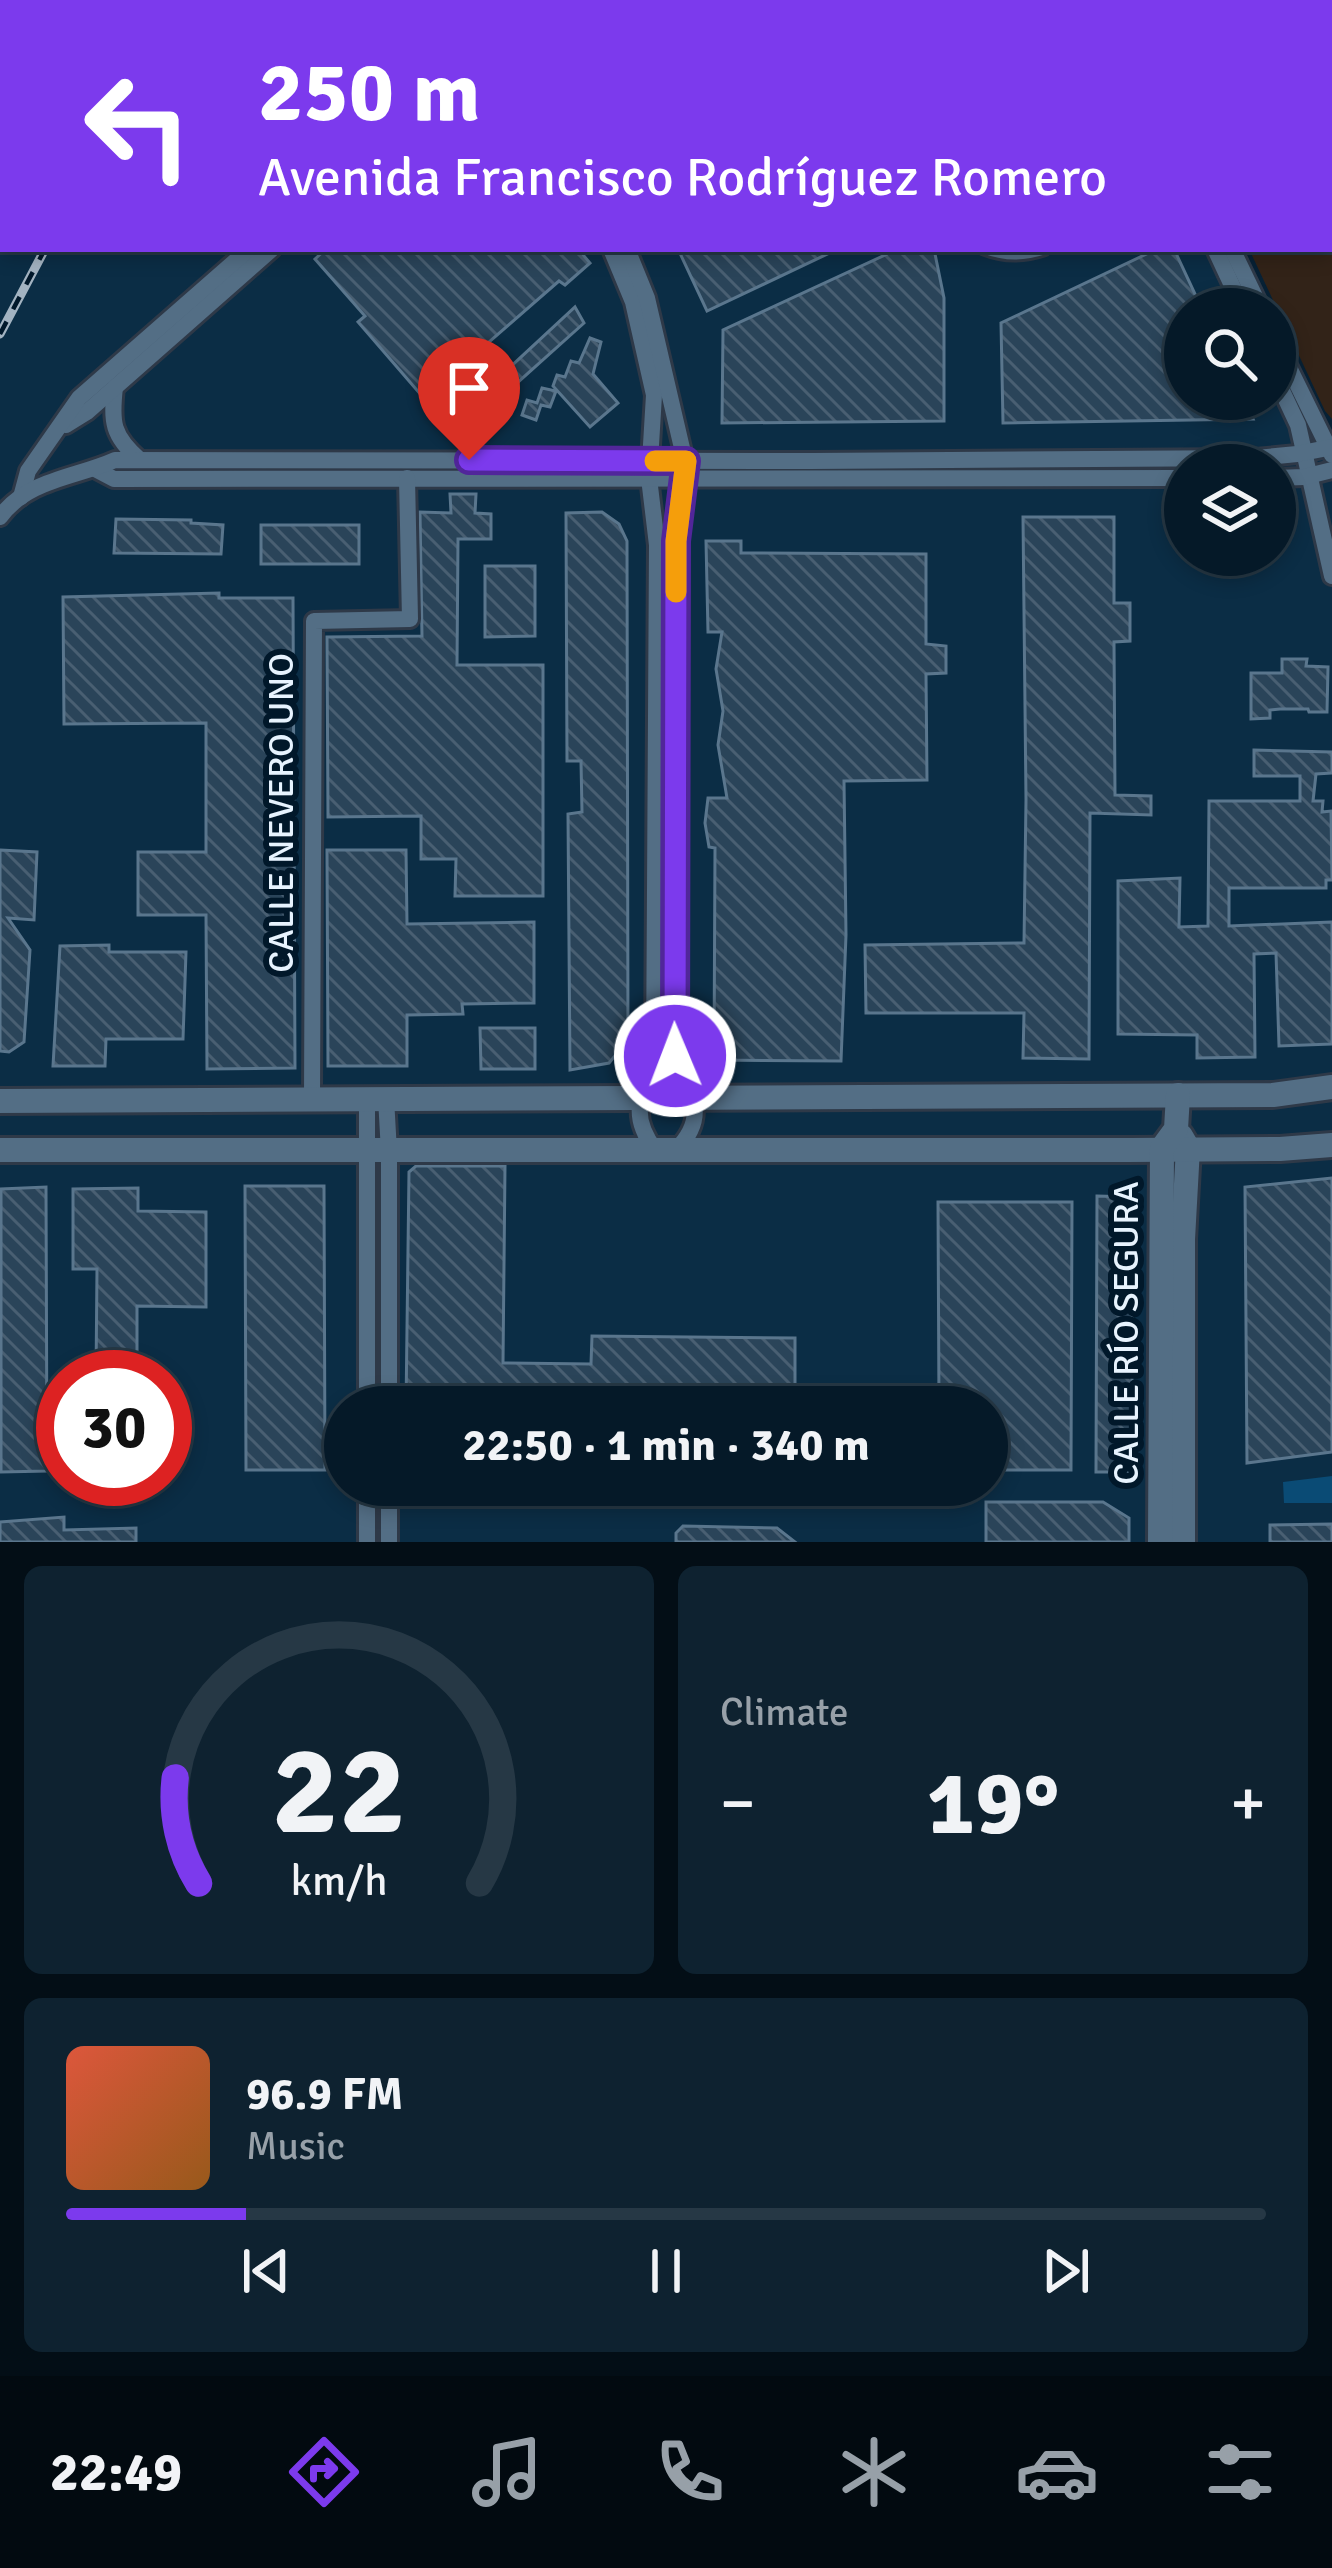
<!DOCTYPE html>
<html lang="en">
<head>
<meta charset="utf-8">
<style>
  body { margin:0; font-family:Signika,sans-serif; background:#0e2230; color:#f1f3f6; height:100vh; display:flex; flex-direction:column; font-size:45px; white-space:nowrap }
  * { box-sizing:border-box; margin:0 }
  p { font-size:39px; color:#97a0a8 }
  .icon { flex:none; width:66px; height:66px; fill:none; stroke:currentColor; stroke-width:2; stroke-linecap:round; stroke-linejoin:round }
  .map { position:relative; height:1542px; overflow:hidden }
  .sheet { display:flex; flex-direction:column; gap:24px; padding:24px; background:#030e16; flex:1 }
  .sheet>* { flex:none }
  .top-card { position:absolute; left:0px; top:0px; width:1332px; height:252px; box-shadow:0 6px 18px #0003,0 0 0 3px #263845; background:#7c3aed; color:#fff; overflow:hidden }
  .tools { position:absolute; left:1164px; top:288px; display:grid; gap:24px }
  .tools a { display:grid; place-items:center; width:132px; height:132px; border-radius:50%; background:#051928; box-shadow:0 6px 18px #0003,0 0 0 3px #263845; font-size:60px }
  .speed { position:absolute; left:36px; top:1350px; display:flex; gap:24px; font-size:60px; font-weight:700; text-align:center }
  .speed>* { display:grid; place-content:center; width:156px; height:156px; border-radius:50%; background:#051928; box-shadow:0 6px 18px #0003,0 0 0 3px #263845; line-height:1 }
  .speed .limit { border:18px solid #d22; background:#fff; color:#111 }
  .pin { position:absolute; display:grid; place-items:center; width:102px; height:102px; color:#fff; margin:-123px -51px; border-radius:50% 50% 50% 0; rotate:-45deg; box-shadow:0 0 12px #0007 }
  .pin .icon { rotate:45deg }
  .me { position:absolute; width:132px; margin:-66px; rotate:359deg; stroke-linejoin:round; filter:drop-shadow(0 0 9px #0008) }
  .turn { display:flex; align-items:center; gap:42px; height:252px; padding:0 60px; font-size:54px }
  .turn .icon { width:156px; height:156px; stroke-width:2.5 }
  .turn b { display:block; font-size:84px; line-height:102px }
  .big { font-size:90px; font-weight:700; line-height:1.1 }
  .sheet .card { flex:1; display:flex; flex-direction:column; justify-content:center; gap:18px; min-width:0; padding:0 42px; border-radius:18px; background:#0e2230 }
  .sheet .dial { align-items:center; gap:0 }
  .dial svg { height:312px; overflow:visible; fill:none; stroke:#263845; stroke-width:7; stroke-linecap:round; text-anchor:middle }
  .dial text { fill:#f1f3f6; stroke:none }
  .song { display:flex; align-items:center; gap:36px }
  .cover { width:144px; height:144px; border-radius:18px; background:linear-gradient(135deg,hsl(10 70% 55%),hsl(30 70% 35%)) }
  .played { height:12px; border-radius:6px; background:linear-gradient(90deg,#7c3aed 15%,#263845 15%) }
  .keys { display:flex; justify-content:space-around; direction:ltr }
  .heat { display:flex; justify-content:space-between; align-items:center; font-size:66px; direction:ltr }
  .sheet .tiles { flex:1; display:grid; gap:24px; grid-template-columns:1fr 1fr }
  .card:last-child { grid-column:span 2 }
  .trip { position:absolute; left:324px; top:1386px; width:684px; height:120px; border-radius:60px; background:#051928; box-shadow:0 6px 18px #0003,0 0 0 3px #263845; font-weight:700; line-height:120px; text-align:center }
  .menu { display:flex; height:192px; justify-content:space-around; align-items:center; background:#020a10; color:#97a0a8 }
  .menu .icon { width:84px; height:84px }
  .menu .active { color:#7c3aed }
  .menu b { font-size:54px; color:#f1f3f6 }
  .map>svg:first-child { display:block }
  .built { fill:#0b2d45; fill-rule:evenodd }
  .education { fill:#322318 }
  .green { fill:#0a4b75 }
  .building { fill:url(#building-back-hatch); stroke:#5a768d; stroke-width:3 }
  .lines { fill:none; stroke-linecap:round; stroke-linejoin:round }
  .service-casing { stroke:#2e3948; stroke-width:15 }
  .minor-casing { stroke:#2e3948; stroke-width:22 }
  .secondary-casing { stroke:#2e3948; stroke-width:30 }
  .service { stroke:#536e85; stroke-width:9 }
  .minor { stroke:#536e85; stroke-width:16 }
  .secondary { stroke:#536e85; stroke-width:24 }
  .rail-casing { stroke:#a3b3c1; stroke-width:9 }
  .rail { stroke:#01182a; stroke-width:4.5; stroke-dasharray:14; stroke-linecap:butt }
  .route-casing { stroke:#51269a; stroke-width:30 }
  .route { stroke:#7c3aed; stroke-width:21 }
  .slow { stroke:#f59e0b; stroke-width:21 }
  .labels { text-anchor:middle; stroke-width:12; stroke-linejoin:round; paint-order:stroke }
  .street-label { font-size:36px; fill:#e7f3fe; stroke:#01182a }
</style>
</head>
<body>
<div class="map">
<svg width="1332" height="1542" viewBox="0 0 1332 1542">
  <defs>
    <pattern id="building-back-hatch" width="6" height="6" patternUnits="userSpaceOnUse" patternTransform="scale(3)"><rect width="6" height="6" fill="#2a4459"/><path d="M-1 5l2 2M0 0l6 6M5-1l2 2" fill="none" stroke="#495f72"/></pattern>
  </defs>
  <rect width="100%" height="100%" fill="#072135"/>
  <!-- built -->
  <path class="built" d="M0 0H1127L1128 3H3V249H1244L1272 309H1185V399H1275V315L1332 436V1542H0ZM1185 465H1275V555H1185ZM63 1377H165V1479H63ZM345 1407H987V1485H345Z"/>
  <!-- education -->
  <polygon class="education" points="1134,0 1332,0 1332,419 1325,411 1249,249 1329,249 1329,3 1135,3"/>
  <!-- green -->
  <polygon class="green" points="1332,1476 1332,1503 1284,1503 1283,1482"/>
  <!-- building -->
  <g class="building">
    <polygon points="326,249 578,249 590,263 565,285 559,281 427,396 422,396 358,322 365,316 315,259"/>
    <polygon points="678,249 838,249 707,311"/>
    <polygon points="898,249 934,249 944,298 944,421 722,423 723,330"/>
    <polygon points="1157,249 1174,249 1202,309 1185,309 1185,399 1244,399 1253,419 1003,423 1001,323"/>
    <polygon points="575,307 584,323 478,418 453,426 448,413 483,401 479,396"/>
    <polygon points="590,338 601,342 593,374 618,403 590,427 553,386 557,375 565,377 571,361 579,363"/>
    <polygon points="542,388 556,391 550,407 541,405 536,420 522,415 527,400 537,403"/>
    <polygon points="450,494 476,494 475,513 491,514 491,539 458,539 457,665 543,665 543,896 455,896 456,859 421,859 421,816 328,817 327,637 422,636 420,512 451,513"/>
    <polygon points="602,512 619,524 627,541 628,1040 609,1063 570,1070 568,814 582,812 581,761 567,761 566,513"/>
    <polygon points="1023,517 1114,517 1114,603 1130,603 1130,641 1114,642 1115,795 1151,796 1151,815 1090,813 1089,1059 1023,1058 1024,1013 866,1013 865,945 1024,943 1026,800"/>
    <polygon points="116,519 191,520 191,523 223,525 221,554 114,553"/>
    <rect x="261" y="525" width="98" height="39"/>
    <polygon points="706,541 741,541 741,553 926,554 926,644 946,646 946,673 926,674 927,780 844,781 846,935 841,1061 714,1060 715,848 709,847 705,823 708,798 727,798 718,745 723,711 716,669 722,632 708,632"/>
    <polygon points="485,566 535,566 535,636 485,637"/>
    <polygon points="219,593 219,598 293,598 295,1068 207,1069 206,915 138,915 138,852 206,852 206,723 64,724 63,597"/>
    <polygon points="1282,659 1307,659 1306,666 1328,667 1327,712 1309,712 1308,709 1280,709 1270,710 1270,718 1251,719 1251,673 1282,673"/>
    <polygon points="1254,750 1332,752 1332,773 1316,774 1313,801 1323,801 1322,812 1331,811 1332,880 1326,880 1326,888 1229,888 1229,926 1332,922 1332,1044 1279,1046 1276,953 1254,954 1255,1057 1197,1058 1197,1035 1118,1034 1118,881 1180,878 1179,927 1208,926 1209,801 1300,801 1300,776 1254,776"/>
    <polygon points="0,850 37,852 34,920 8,918 30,950 24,1042 9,1052 0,1051"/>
    <polygon points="327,850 406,850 407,924 534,922 534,1003 462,1004 463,1014 407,1015 407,1066 328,1066"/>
    <polygon points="109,945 109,952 186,952 183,1039 106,1039 105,1066 53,1066 60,946"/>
    <polygon points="480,1028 535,1028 535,1069 481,1069"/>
    <polygon points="416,1166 505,1166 503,1363 591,1364 592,1336 795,1338 795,1397 723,1397 723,1407 406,1407 409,1172"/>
    <polygon points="1332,1178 1332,1452 1247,1463 1245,1187"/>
    <polygon points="245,1186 324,1186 325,1470 246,1470"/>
    <polygon points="46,1187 47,1471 1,1472 1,1189"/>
    <polygon points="138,1188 138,1211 206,1212 206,1307 137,1306 137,1377 96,1377 97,1269 73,1269 73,1189"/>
    <polygon points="1097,1196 1132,1197 1132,1472 1096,1472"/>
    <polygon points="938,1202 1072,1202 1071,1470 987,1470 987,1407 939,1407"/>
    <polygon points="72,1479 155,1479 155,1490 72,1493"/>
    <polygon points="986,1502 1103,1502 1129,1518 1129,1542 986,1542"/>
    <polygon points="64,1517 64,1530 136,1528 136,1542 0,1542 0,1522"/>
    <polygon points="1332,1524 1332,1542 1270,1542 1270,1525"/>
    <polygon points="683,1526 777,1528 795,1542 676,1542 676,1533"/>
  </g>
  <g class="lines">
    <defs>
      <g id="service">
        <polyline points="708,0 713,3"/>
        <polyline points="801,0 802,3"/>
        <polyline points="738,3 742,0"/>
        <path d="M984 249C1004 257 1023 257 1044 250"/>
      </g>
      <g id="minor">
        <polyline points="1100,0 1101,3"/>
        <polyline points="1117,0 1119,3"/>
        <polyline points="653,1 653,0"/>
        <polyline points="523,3 525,0"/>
        <polyline points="546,3 549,0"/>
        <path d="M611 249 633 302 654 395 649 478 657 545 654 1062C640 1099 630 1116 655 1150"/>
        <path d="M627 249 647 298 685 461 676 541 675 1056C692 1093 709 1117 676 1150"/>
        <polyline points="1215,249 1243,309"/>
        <polyline points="1232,249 1261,309"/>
        <polyline points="1275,339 1332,455"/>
        <polyline points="1275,376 1298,425 1332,576"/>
        <path d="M115 387C111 422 112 436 140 460"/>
        <polyline points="66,425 87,412 272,249"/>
        <polyline points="95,469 114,479 1185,478"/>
        <polyline points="1275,478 1304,477 1332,470"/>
        <polyline points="21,497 28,471 79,398 249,249"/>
        <path d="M0 517C28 479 75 478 115 460L812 461 1256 458 1297 454 1332 447"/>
        <polyline points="312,1098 314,621 410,619 407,478"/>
        <polyline points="386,1098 389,1152 389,1407"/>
        <polyline points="367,1407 367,1098"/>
        <polyline points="367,1542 367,1485"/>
        <polyline points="389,1542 389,1485"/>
      </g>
      <g id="secondary">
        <polyline points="0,1101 1273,1095 1332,1087"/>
        <polyline points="1181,1136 1188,1148 1183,1239 1183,1542"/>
        <polyline points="0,1150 1130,1150 1280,1149 1332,1145"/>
        <polyline points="1160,1542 1162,1148 1176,1129 1178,1095"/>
      </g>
    </defs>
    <!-- service casing -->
    <use href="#service" class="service-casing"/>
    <!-- minor casing -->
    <use href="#minor" class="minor-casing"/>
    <!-- secondary casing -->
    <use href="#secondary" class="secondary-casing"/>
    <!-- service -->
    <use href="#service" class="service"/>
    <!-- minor -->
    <use href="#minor" class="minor"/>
    <!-- secondary -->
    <use href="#secondary" class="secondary"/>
    <defs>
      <g id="rail">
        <polyline points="175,3 177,0"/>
        <polyline points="0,334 45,249"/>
      </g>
    </defs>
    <!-- rail casing -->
    <use href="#rail" class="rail-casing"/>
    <!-- rail -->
    <use href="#rail" class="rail"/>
  </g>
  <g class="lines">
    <defs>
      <polyline id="route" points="469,460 686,461 676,541 675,1056"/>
    </defs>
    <!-- route casing -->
    <use href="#route" class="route-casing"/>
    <!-- route -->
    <use href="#route" class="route"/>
    <!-- slow -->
    <polyline class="slow" points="655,461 686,461 676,541 676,592"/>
  </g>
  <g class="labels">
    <!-- street labels -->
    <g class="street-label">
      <text transform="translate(280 813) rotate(-90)" y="13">CALLE NEVERO UNO</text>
      <text transform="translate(1125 1333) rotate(-90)" y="13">CALLE RÍO SEGURA</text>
    </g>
  </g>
</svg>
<div class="tools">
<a><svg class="icon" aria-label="search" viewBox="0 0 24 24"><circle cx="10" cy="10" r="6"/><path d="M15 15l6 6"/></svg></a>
<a><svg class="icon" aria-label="layers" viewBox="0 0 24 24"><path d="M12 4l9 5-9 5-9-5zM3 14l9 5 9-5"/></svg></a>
</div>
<div class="speed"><div class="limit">30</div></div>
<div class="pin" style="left:469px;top:460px;background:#d93025"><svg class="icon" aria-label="arrive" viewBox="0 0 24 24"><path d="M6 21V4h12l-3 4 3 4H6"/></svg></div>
<svg class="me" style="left:675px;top:1056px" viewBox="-20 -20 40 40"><circle r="17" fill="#7c3aed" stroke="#fff" stroke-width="3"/><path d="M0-11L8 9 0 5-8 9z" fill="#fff"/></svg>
<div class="trip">22:50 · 1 min · 340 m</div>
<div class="top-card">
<div class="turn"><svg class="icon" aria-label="left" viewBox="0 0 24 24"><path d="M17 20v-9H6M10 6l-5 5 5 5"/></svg><div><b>250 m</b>Avenida Francisco Rodríguez Romero</div></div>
</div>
</div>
<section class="sheet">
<div class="tiles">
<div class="card dial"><svg viewBox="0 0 100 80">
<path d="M14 69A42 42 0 1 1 86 69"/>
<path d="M14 69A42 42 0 0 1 8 42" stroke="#7c3aed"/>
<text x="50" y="56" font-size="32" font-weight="700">22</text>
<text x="50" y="72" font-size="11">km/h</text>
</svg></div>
<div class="card"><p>Climate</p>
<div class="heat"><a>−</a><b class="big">19°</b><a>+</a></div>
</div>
<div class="card">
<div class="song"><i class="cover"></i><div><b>96.9 FM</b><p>Music</p></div></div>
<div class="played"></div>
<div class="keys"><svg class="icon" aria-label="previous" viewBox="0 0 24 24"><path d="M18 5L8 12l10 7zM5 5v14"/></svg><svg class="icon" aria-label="pause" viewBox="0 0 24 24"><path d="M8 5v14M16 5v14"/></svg><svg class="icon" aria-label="next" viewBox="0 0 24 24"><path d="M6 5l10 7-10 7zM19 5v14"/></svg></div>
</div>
</div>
</section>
<nav class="menu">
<b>22:49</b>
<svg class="icon active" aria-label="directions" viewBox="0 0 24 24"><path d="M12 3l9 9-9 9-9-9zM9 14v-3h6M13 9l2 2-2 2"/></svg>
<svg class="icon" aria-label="music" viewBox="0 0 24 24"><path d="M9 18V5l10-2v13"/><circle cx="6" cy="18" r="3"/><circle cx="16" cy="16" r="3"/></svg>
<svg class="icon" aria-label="phone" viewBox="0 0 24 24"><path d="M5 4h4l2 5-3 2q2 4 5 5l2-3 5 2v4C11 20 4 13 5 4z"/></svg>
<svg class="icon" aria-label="climate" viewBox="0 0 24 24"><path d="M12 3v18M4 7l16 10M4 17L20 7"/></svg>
<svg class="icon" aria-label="car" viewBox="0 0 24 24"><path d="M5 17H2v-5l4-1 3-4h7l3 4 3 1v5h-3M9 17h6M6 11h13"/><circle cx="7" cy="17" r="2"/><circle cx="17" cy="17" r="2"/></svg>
<svg class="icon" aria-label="filters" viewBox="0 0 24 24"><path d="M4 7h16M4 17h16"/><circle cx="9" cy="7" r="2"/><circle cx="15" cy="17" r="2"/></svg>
</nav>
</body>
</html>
